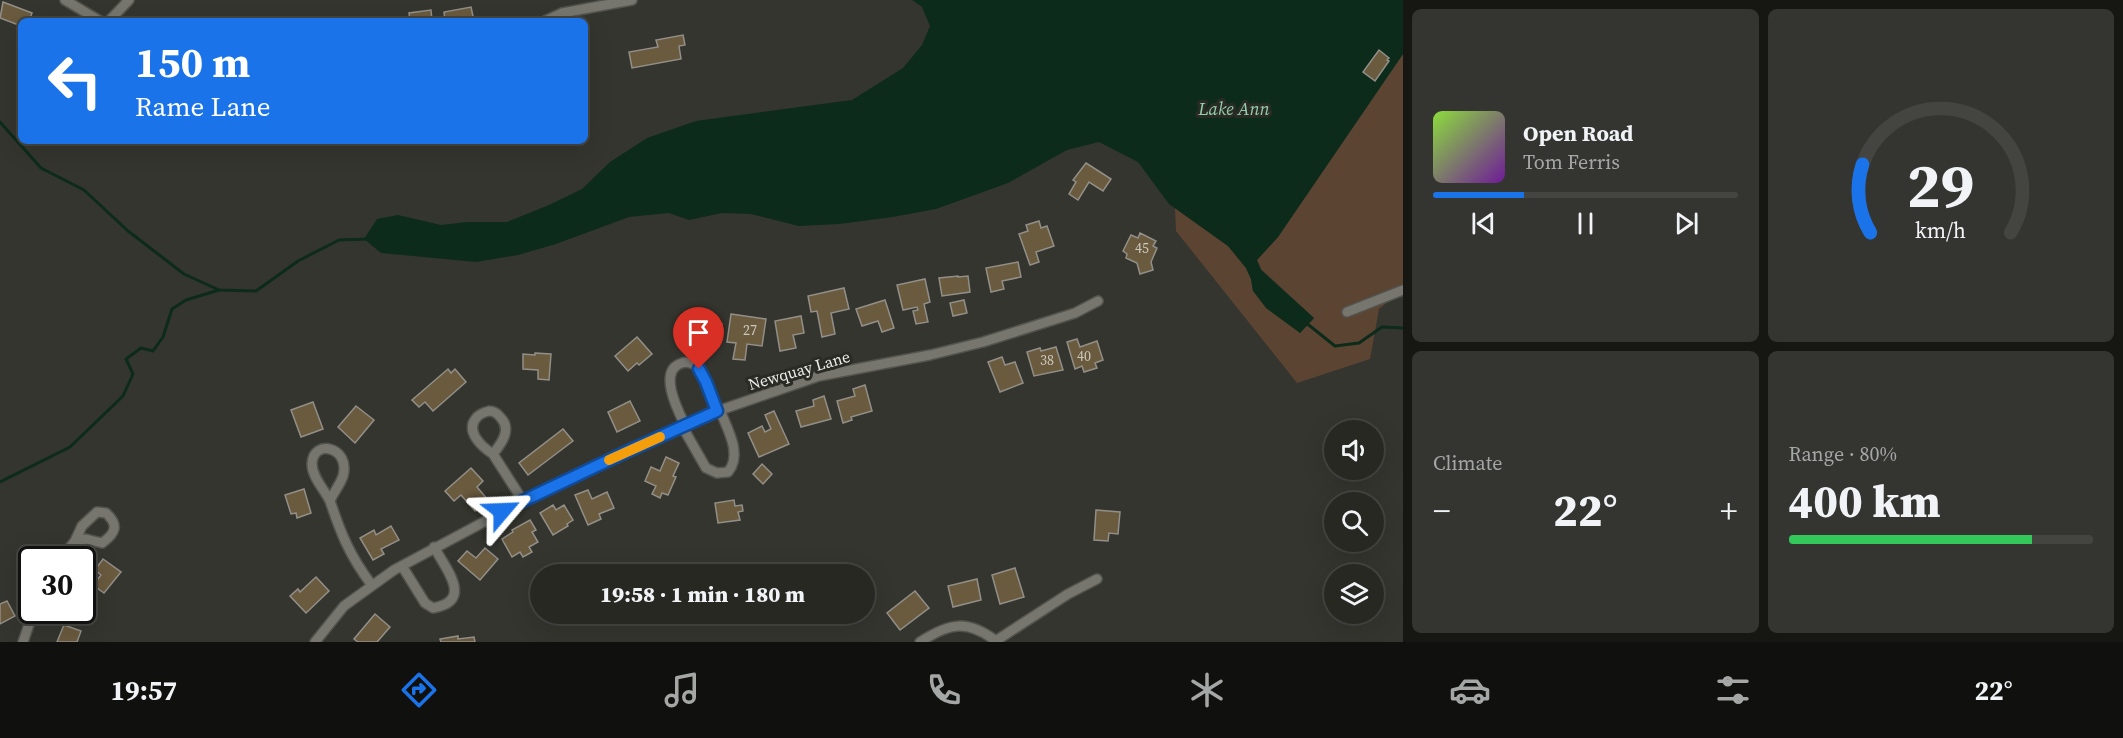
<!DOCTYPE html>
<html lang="en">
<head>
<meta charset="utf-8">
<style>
  body { margin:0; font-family:"Source Serif 4",serif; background:#343430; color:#f1f3f6; height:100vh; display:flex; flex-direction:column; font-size:22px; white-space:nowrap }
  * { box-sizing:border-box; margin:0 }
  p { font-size:20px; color:#a5a6a6 }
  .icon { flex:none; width:33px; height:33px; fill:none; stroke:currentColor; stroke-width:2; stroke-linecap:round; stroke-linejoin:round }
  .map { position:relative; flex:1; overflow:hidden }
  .panel { display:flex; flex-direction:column; gap:9px; padding:9px; background:#161613; width:720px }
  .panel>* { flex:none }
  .hud { position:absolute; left:18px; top:18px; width:570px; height:126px; border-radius:9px; box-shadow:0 6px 24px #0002,0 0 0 2px #444441; background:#1a73e8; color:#fff; overflow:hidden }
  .fabs { position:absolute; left:1324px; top:420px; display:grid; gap:12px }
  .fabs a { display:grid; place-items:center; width:60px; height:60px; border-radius:50%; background:#282823; box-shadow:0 6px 24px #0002,0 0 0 2px #444441; font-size:30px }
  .speed { position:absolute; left:18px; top:546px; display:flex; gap:12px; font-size:30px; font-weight:700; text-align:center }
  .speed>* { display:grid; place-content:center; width:78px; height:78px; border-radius:50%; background:#282823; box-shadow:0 6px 24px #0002,0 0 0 2px #444441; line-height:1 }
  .speed .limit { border:3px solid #111; border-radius:9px; background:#fff; color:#111 }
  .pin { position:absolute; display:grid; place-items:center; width:51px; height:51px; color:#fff; margin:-62px -26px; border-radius:50% 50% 50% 0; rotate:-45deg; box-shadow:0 0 6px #0007 }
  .pin .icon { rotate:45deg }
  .me { position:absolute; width:66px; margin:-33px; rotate:64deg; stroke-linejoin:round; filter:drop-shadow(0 0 4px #0008) }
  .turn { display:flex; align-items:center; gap:21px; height:126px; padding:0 18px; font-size:27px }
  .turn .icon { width:78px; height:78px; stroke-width:2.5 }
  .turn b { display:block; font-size:42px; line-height:51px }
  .big { font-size:45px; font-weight:800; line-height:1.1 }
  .panel .card { flex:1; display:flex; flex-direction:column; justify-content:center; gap:9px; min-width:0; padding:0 21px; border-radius:9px; background:#343430 }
  .panel .dial { align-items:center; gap:0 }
  .dial svg { height:156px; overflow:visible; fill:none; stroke:#444441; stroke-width:7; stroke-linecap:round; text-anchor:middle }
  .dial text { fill:#f1f3f6; stroke:none }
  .song { display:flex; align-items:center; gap:18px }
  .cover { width:72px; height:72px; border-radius:9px; background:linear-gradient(135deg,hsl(90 70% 55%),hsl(280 70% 35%)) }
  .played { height:6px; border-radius:3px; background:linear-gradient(90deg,#1a73e8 30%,#444441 30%) }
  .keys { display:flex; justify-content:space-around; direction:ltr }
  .heat { display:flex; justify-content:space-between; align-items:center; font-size:33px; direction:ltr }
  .charge { height:9px; border-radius:4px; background:linear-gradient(90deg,#34c759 80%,#444441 0) }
  .panel .tiles { flex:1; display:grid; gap:9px; grid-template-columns:repeat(2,1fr) }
  .trip { position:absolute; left:530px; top:564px; width:345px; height:60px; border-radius:30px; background:#282823; box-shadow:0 6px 24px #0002,0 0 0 2px #444441; font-weight:800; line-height:60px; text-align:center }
  .tabs { display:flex; height:96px; justify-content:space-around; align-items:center; background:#10100e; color:#a5a6a6 }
  .tabs .icon { width:42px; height:42px }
  .tabs .active { color:#1a73e8 }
  .tabs b { font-size:27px; color:#f1f3f6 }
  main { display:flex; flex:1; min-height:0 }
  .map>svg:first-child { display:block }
  .green { fill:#5c4432 }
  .water { fill:#0c2b1b }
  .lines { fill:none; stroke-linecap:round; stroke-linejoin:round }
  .stream { stroke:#0c2b1b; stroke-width:3 }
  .building { fill:#6a5a3e; stroke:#928f89; stroke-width:1.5 }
  .street-casing { stroke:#53534e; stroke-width:12 }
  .street { stroke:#76766f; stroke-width:9 }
  .route-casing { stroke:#114b97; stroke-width:15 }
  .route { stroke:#1a73e8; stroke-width:10 }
  .slow { stroke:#f59e0b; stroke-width:10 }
  .labels { text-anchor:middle; stroke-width:6; stroke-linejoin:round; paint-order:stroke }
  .number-label { font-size:14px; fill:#ccc8be }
  .street-label { font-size:16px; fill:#ecece9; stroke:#2b2b26 }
  .water-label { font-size:18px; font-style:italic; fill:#93ceac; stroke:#2b2b26 }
</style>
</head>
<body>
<main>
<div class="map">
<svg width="1403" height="642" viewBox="0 0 1403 642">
  <rect width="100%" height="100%" fill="#35352f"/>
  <!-- green -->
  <polygon class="green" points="1403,54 1403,289 1379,309 1370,359 1297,383 1176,231 1175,208 1228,246 1246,268 1251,279 1253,291 1300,333 1314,318 1261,269 1257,260 1278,237"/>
  <!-- water -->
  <polygon class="water" points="912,0 1403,0 1403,54 1278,237 1257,260 1261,270 1314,318 1300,333 1266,308 1253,291 1251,279 1246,268 1228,246 1169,204 1138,162 1099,142 1067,150 1008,183 936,209 893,217 839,224 799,226 751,214 722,213 689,220 669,213 629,217 556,244 518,255 476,262 381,253 364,239 377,219 398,215 441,225 467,222 507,222 549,205 582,189 610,162 647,138 696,121 852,100 903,68 922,45 930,26 922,7"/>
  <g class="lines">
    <!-- stream -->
    <g class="stream">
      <polyline points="0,122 41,168 84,190 128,231 184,274 219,290 256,291 298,261 339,240 368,239"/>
      <polyline points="1305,322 1335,346 1359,343 1382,327 1403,328"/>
      <polyline points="0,482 70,447 123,396 133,374 126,359 141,348 153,351 163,337 172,309 186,300 219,290"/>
    </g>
  </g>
  <!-- building -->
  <g class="building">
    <polygon points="3,2 32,13 29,21 21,21 21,26 0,18"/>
    <polygon points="471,7 474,21 478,21 445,21 444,12"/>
    <polygon points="431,10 432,21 410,21 409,13"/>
    <polygon points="683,35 685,45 679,46 681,59 632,68 629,52 658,47 656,40"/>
    <polygon points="1379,50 1389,58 1387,60 1389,61 1375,81 1363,72"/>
    <polygon points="1086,163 1111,179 1103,191 1089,182 1078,200 1069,194 1076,182 1073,180"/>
    <polygon points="1039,221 1041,228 1047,226 1054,246 1036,252 1039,262 1030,265 1019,234 1028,231 1026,225"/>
    <polygon points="1140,233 1156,241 1153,246 1157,248 1151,262 1153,270 1140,274 1137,263 1126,258 1127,254 1123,251 1131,235 1138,238"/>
    <polygon points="1018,262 1021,277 1002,281 1004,289 991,292 986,268"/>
    <polygon points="958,276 958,277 968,276 970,292 942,296 939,278"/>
    <polygon points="925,279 930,302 924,304 928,322 916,324 913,311 918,310 917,307 903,310 897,285"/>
    <polygon points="844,288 849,309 831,313 835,334 822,337 817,311 811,312 808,296"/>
    <polygon points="885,300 894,328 882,332 878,321 862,326 856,309"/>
    <polygon points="964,300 967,313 953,316 950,303"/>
    <polygon points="691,313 722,324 716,342 685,331"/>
    <polygon points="731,314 766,319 762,346 747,344 745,360 733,359 736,343 727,342"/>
    <polygon points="801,316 804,333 793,335 796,348 780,351 775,321"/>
    <polygon points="637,337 652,354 639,365 637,363 628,371 615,356"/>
    <polygon points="1077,339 1080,347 1097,341 1103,360 1095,363 1097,368 1084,372 1082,366 1075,369 1067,342"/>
    <polygon points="1056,347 1063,370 1034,376 1027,352 1040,348 1041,351"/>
    <polygon points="535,353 551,354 549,380 538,379 538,370 523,369 523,354 535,355"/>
    <polygon points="1002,357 1005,365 1015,362 1023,383 1000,392 988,362"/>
    <polygon points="448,369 451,373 455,369 466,382 433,411 425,402 419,407 412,400"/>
    <polygon points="865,385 872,411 851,417 852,420 843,423 837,401 855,396 853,389"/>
    <polygon points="824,396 831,419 801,427 796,411 814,406 813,400"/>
    <polygon points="630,401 640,421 617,432 608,412"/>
    <polygon points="313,402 323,429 301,437 291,410"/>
    <polygon points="356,406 374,420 355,443 338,427"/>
    <polygon points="774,411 789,444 759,457 748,433 762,426 765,432 771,429 765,415"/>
    <polygon points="563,429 573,441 528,475 519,463"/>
    <polygon points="666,457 679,463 673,476 676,477 668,495 662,493 660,498 652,494 656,486 645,481 651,467 660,471"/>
    <polygon points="762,464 772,474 763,484 753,474"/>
    <polygon points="471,468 483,481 477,487 488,500 475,511 461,495 454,501 445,491"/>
    <polygon points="304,489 311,513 297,518 296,513 291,514 285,495"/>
    <polygon points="588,490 592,499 607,492 614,508 599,514 601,519 588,525 575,495"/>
    <polygon points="734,500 735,506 742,505 743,511 738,512 740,520 718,523 715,503"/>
    <polygon points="553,505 556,510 564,505 573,520 567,524 568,526 553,535 540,513"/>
    <polygon points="1096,510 1120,512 1118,534 1109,533 1108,541 1094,540"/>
    <polygon points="530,520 536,530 532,532 538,542 529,547 532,552 523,557 520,552 512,557 502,539 513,532 512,530"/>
    <polygon points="391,526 399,540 381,549 384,554 373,560 360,538 374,530 376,535"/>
    <polygon points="485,548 498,559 480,580 458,561 467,551 476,558"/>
    <polygon points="103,559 121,572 104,593 93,585 101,575 95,570"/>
    <polygon points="1015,568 1024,597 1000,604 992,575"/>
    <polygon points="316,577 329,591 306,613 290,596 298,589 300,592"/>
    <polygon points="977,579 981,600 953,607 948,586"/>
    <polygon points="915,591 929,608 900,630 887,613"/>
    <polygon points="7,601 15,616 0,624 0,604"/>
    <polygon points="375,614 390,627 377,642 358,642 354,639"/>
    <polygon points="64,625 81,631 77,642 57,642"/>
    <polygon points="458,636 458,639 474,637 475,642 441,642 440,639"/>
  </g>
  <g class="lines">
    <defs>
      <g id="street">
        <polyline points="65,0 100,21"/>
        <polyline points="109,21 129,0"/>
        <polyline points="545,21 562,13 632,0"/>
        <polyline points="1347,312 1403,290"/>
        <path d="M685 425C678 411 657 370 682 363 688 361 694 364 699 368 708 379 712 398 717 411"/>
        <path d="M682 426 706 468 717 473 728 472C743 454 727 429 720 410"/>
        <path d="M493 454C482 447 464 431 477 417 480 414 485 412 489 411 494 411 498 414 501 418 512 430 501 444 493 454L523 501"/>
        <path d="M330 501C324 489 312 477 312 464 313 438 351 447 343 476 340 485 333 493 330 501 341 534 350 556 371 584"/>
        <path d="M60 560 75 541 82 526 97 512 106 513C119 525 116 533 102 543L86 539 75 541"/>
        <path d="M402 566 425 603 433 608C474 601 446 569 434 547"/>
        <polyline points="23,642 34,610"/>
        <polyline points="315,642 344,606 394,570 523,501 709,414 819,376 930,355 983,342 1075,313 1098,301"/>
        <path d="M920 642C949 623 967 619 996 641"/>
        <polyline points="994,642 1068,594 1097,579"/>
      </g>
    </defs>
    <!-- street casing -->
    <use href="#street" class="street-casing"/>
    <!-- street -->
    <use href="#street" class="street"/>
  </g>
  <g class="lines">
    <defs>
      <polyline id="route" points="502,511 626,452 717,411 706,382 699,369"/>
    </defs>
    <!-- route casing -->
    <use href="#route" class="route-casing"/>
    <!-- route -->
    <use href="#route" class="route"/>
    <!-- slow -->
    <polyline class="slow" points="609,460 660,437"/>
  </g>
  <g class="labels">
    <!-- number labels -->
    <g class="number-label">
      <text x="1142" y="253">45</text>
      <text x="750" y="335">27</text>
      <text x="1084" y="361">40</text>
      <text x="1047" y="365">38</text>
    </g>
    <!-- street labels -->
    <g class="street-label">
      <text transform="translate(799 370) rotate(-16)" y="6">Newquay Lane</text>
    </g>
    <!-- water labels -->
    <g class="water-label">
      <text x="1234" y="115">Lake Ann</text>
    </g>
  </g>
</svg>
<div class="fabs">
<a><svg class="icon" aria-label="sound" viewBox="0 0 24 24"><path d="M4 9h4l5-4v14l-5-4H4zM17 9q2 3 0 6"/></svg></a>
<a><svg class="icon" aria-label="search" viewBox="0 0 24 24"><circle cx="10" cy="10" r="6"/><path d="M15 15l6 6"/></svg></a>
<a><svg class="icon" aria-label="layers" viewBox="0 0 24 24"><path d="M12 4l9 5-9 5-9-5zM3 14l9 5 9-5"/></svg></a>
</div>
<div class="speed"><div class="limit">30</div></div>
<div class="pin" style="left:699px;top:369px;background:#d93025"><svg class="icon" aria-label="arrive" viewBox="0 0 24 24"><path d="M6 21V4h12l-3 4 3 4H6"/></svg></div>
<svg class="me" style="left:502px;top:511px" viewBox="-20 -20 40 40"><path d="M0-17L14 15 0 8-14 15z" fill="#1a73e8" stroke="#fff" stroke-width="4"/></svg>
<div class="trip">19:58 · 1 min · 180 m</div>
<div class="hud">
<div class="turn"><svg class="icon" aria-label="left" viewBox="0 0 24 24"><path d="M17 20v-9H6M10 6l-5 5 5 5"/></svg><div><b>150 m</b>Rame Lane</div></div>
</div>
</div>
<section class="panel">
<div class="tiles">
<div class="card">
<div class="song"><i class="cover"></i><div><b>Open Road</b><p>Tom Ferris</p></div></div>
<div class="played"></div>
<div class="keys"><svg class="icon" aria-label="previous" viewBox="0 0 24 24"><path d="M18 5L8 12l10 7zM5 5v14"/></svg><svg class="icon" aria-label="pause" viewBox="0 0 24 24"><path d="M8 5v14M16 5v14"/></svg><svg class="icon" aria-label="next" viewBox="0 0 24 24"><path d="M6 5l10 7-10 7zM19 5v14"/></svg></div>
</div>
<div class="card dial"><svg viewBox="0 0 100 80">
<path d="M14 69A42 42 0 1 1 86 69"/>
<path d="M14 69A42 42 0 0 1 10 34" stroke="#1a73e8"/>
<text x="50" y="56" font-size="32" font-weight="700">29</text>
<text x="50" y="72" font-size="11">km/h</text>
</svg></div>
<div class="card"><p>Climate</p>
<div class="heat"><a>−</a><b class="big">22°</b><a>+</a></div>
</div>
<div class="card"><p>Range · 80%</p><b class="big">400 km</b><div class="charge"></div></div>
</div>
</section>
</main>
<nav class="tabs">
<b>19:57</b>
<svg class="icon active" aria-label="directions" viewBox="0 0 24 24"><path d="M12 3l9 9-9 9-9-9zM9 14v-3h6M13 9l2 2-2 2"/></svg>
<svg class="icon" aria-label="music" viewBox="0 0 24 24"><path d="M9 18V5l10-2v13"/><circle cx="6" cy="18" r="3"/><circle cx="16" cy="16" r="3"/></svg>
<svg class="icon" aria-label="phone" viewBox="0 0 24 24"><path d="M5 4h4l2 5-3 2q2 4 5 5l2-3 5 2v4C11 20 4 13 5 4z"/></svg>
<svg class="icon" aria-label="climate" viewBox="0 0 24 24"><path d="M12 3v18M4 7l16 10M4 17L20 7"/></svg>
<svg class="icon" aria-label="car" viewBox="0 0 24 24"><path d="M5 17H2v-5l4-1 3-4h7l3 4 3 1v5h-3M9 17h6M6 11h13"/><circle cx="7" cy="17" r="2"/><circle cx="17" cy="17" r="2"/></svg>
<svg class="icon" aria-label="filters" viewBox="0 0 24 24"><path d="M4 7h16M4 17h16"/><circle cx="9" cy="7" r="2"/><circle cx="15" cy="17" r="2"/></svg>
<b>22°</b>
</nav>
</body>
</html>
